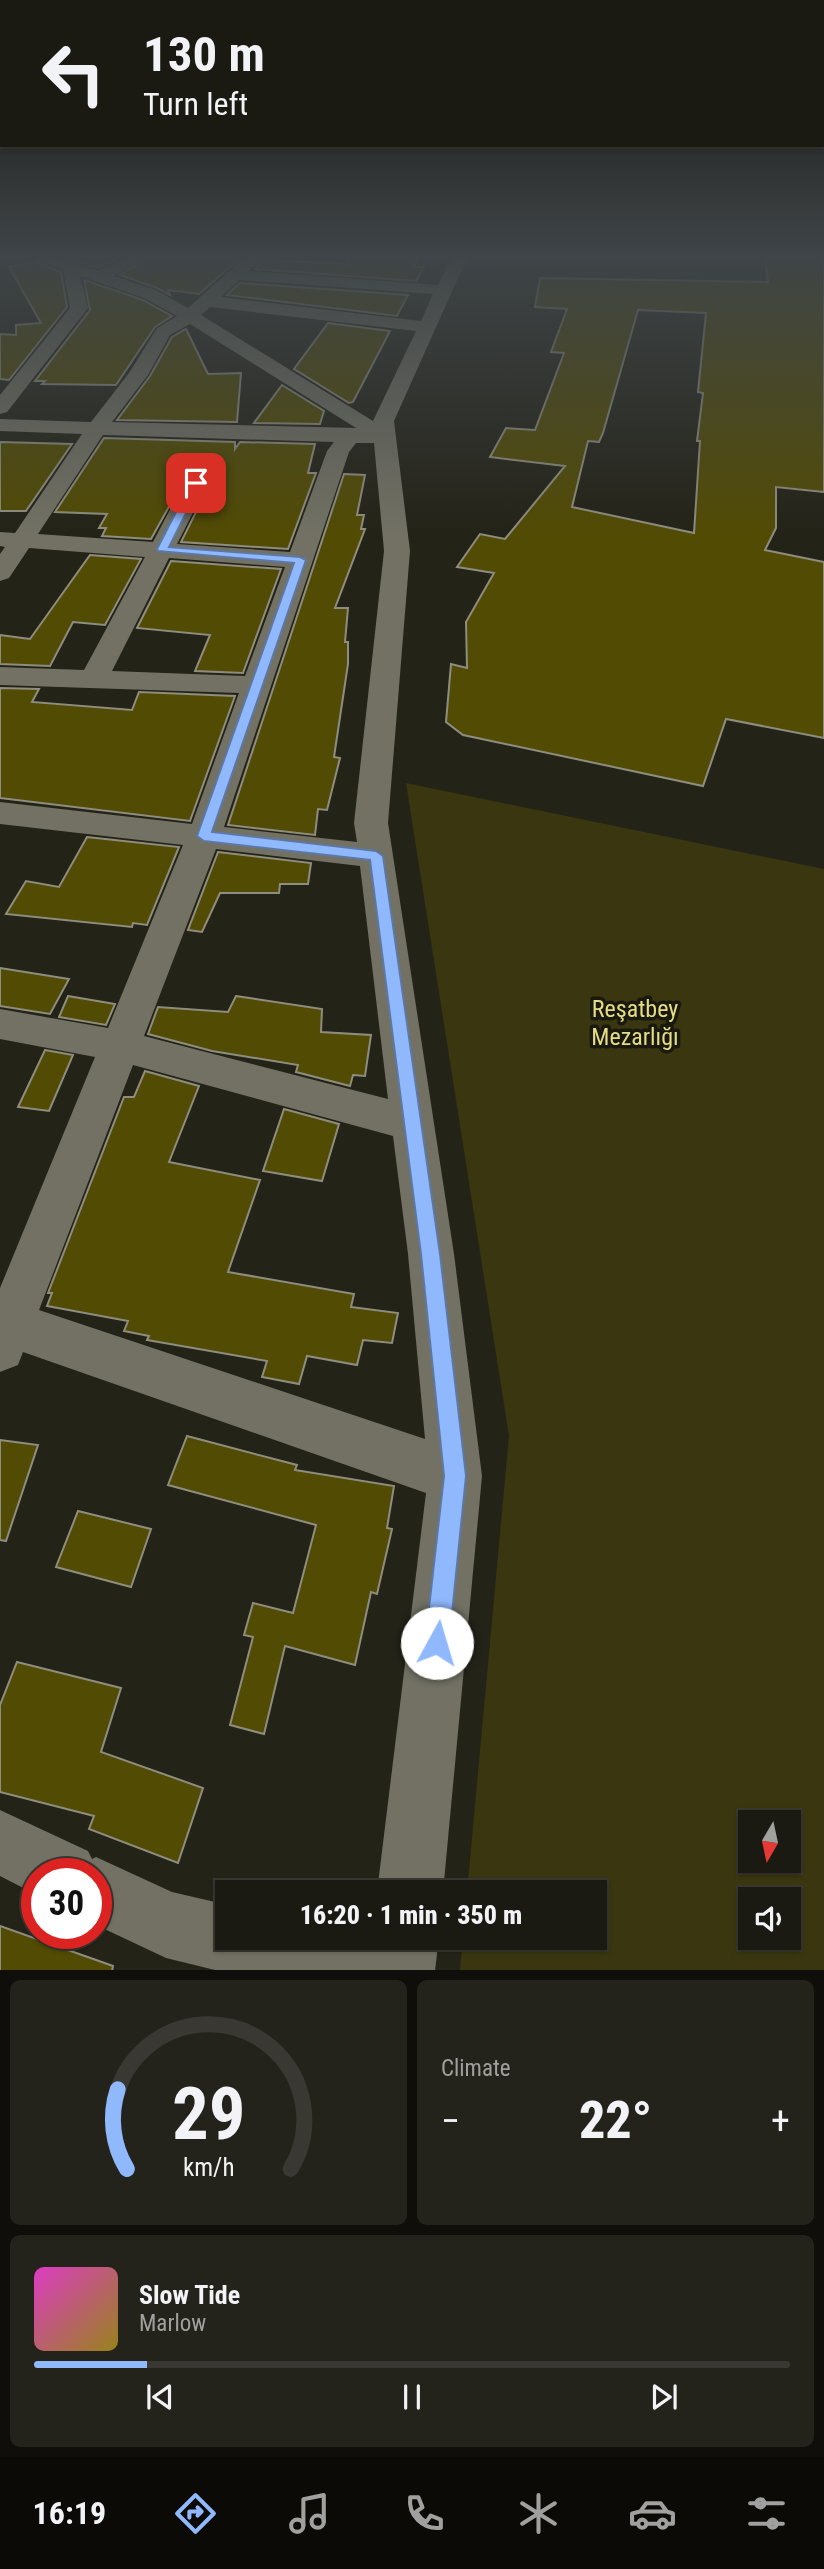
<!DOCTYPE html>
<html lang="en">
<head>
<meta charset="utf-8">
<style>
  body { margin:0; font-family:"Roboto Condensed",sans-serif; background:#24231b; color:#f1f3f6; height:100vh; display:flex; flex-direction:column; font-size:26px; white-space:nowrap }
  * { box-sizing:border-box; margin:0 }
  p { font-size:23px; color:#a0a19f }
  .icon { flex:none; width:38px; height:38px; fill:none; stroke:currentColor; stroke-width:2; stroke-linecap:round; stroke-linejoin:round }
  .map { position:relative; height:1970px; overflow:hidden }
  .details { display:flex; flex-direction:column; gap:10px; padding:10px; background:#0f0e0a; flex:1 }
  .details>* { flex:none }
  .guide { position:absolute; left:0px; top:0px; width:824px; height:147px; box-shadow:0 2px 5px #0004,0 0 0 2px #393832; background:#1b1a12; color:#f1f3f6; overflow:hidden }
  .needle { width:46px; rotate:189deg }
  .controls { position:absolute; left:738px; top:1810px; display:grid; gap:14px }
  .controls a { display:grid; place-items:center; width:63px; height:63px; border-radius:0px; background:#1b1a12; box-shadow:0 2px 5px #0004,0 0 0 2px #393832; font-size:35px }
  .speed { position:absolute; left:21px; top:1858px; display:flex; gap:14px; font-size:35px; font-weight:700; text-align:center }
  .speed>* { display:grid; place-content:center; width:91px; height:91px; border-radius:50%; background:#1b1a12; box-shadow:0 2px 5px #0004,0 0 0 2px #393832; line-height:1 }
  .speed .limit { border:10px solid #d22; background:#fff; color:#111 }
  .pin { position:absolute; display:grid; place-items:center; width:60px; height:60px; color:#fff; margin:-30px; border-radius:14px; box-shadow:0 4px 10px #0006 }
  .me { position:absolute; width:77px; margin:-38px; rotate:6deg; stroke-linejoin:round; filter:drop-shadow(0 0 5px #0008) }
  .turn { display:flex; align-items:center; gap:24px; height:147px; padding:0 28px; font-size:32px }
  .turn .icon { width:91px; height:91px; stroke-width:2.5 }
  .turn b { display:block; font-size:49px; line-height:60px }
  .big { font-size:52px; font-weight:800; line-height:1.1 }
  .details .card { flex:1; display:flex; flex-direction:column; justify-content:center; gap:10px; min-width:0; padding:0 24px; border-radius:10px; background:#24231b }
  .details .dial { align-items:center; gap:0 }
  .dial svg { height:182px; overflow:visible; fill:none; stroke:#393832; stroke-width:7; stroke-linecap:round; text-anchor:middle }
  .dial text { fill:#f1f3f6; stroke:none }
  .song { display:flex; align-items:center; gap:21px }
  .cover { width:84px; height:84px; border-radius:10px; background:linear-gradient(135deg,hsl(310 70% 55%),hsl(50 70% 35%)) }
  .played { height:7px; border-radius:4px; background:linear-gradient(90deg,#90b8fd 15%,#393832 15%) }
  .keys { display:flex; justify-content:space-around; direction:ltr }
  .heat { display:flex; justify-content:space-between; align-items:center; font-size:38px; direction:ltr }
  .details .tiles { flex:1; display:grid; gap:10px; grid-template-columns:1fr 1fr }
  .card:last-child { grid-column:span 2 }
  .trip { position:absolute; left:215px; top:1880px; width:392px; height:70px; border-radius:0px; background:#1b1a12; box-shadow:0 2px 5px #0004,0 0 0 2px #393832; font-weight:800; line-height:70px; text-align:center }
  .tab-bar { display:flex; height:112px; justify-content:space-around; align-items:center; background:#0b0a07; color:#a0a19f }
  .tab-bar .icon { width:49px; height:49px }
  .tab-bar .current { color:#90b8fd }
  .tab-bar b { font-size:32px; color:#f1f3f6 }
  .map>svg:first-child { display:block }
  .green { fill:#393610; fill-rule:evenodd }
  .building { fill:#524b04; stroke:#8e8d7f; stroke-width:2; fill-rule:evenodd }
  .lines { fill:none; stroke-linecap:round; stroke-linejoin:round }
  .minor { fill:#727164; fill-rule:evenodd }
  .route { fill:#90b8fd; stroke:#5e78a4; stroke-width:2 }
  .labels { text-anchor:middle; stroke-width:7; stroke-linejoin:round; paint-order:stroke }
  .park-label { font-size:24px; fill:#e6dd81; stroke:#1a190f }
</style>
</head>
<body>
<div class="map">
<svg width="824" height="1971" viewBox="0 0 824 1971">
  <rect width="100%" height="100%" fill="#242318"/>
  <!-- green -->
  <path class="green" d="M406 783 824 869V1970H460L463 1937H595V1892H467L509 1436ZM751 1822H789V1860H751ZM751 1899H789V1937H751Z"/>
  <!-- building -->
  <g class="building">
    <polygon points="68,258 119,258 98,268"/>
    <polygon points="148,258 215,258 239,259 199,294 168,290 170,295 157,288 120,275"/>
    <polygon points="350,258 418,258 414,267 424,267 416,281 255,269 264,260 348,264"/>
    <path d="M765 258H824V492L776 487V528L765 550 824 562V738L726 719 703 786 463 735 446 722 451 664 467 668 466 622 494 573 457 567 480 534 505 539 565 466 490 457 506 428 535 430 564 353 551 352 567 309 535 307 540 278 768 282ZM638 310 706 313 698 392 703 393 697 441H700L694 533 572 507 588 441 599 442 603 433Z"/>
    <polygon points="35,262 61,272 67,307 9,380 0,379 0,334 16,335 16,325 41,323 9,267"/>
    <polygon points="84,280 143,300 172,316 155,327 116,385 42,384 45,381 35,381 90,310"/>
    <polygon points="240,283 408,295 397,316 227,295"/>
    <polygon points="328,323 390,331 353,402 349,403 294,369"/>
    <polygon points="186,329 208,374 241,373 237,422 117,420 150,376 172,337"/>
    <polygon points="282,385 324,411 320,424 254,423"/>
    <polygon points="104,438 235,442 235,449 240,442 315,444 308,473 316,473 288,549 181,542 210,484 204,475 186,476 151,539 102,536 106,528 99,528 107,514 55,512"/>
    <polygon points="0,442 72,444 26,511 0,511"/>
    <polygon points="344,474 365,475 357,515 364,515 361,529 365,529 335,608 348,608 345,642 348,642 348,664 334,757 340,758 327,810 318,809 315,835 228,825"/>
    <polygon points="90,555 141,559 105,625 73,622 50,666 0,664 0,635 30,639"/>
    <polygon points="171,561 281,569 243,673 195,671 210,635 137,628"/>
    <polygon points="0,688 39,689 32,702 132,710 139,692 235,696 190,821 0,798"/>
    <polygon points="87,837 179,847 147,925 133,923 132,927 6,914 26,881 59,887"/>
    <polygon points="218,852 311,863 308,884 280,884 279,893 220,893 202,932 188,930"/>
    <polygon points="0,968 69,979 50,1014 0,1006"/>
    <polygon points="68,996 115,1004 106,1025 59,1017"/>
    <polygon points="236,996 322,1009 321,1032 371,1035 365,1076 353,1075 350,1086 296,1072 298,1065 212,1051 148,1034 158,1007 228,1012"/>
    <polygon points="45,1050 73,1055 49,1111 18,1107"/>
    <polygon points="145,1071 199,1086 169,1162 260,1180 228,1272 354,1294 351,1307 398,1313 392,1343 363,1340 357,1365 307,1356 299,1384 262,1377 267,1361 147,1340 149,1336 124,1331 128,1321 47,1306 52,1293 48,1293 124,1097 134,1097"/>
    <polygon points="284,1109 339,1124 322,1181 263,1171"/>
    <polygon points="187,1436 297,1465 295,1470 394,1486 387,1528 392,1529 377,1594 371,1592 355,1665 285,1646 264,1734 230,1725 253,1637 244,1635 253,1603 293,1613 316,1525 168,1485"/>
    <polygon points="0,1440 38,1445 6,1541 0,1540"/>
    <polygon points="78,1511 151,1529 131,1587 56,1567"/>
    <polygon points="17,1662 121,1688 101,1752 203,1788 178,1863 89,1829 94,1816 0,1792 0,1705"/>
    <polygon points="0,1926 113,1966 112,1971 0,1971"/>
  </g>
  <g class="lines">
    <!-- minor -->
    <g class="minor">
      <path d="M35 258H59L98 271 125 258H146L113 276 156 290 188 308 244 258H262L249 271 438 285 451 258H467L394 421 410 551 388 823 454 1254 482 1476 443 1892H377L426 1493 23 1352 18 1365 0 1372V1288L95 1057 0 1039V1009L108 1028 183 845 0 824V802L192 824 239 693 0 685V667L84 670 145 557 29 548 9 578 0 581V554L5 547 0 546V532L15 533 82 434 0 431V419L91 422 129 373 157 328 177 316 144 298 80 276 88 308 7 412 0 414V395L70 308 63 270 37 261ZM239 280 433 294 421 321 221 297ZM210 307 416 331 373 421 201 315ZM190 324 356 428 112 422 148 375 170 335ZM103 435 334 442 327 451 290 552 177 544 208 483 204 478H188L184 483 153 542 38 534ZM356 443H374L384 551 354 823 357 842 224 827 349 452ZM169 558 285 567 245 676 112 671ZM216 849 360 866 388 1099 144 1036ZM133 1065 393 1136 408 1254 425 1439 39 1310Z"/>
      <polygon points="0,1810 88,1851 92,1859 96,1857 172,1892 228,1905 228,1937 365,1937 371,1940 371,1937 439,1937 435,1971 219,1971 166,1958 96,1925 96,1874 37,1874 37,1895 0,1876"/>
    </g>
  </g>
  <!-- sky -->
  <linearGradient id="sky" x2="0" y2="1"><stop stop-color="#14130d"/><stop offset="0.48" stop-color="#3f4548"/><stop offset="1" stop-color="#3f4548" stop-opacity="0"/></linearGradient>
  <rect width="824" height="534" fill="url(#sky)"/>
  <!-- route -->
  <polygon class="route" points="196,480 201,483 169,547 300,557 306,560 212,832 376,851 383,856 440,1254 466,1476 449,1643 446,1651 437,1655 429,1651 425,1643 444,1476 421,1254 370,860 204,841 197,836 294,563 158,551 157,549 191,483"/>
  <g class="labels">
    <!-- park labels -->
    <g class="park-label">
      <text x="635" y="1017">Reşatbey<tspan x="635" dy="28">Mezarlığı</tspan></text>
    </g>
  </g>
</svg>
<div class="controls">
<a><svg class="needle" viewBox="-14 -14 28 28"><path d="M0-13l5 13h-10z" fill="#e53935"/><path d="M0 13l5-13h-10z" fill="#a0a19f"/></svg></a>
<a><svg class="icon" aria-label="sound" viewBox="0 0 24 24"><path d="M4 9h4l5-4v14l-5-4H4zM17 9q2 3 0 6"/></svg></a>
</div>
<div class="speed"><div class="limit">30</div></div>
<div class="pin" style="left:196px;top:483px;background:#d93025"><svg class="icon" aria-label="arrive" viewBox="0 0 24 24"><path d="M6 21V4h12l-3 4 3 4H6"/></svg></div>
<svg class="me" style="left:437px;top:1643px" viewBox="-20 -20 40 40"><circle r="19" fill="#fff"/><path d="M0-13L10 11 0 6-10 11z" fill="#90b8fd"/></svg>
<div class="trip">16:20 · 1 min · 350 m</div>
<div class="guide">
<div class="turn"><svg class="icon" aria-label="left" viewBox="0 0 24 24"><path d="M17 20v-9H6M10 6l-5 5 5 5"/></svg><div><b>130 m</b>Turn left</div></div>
</div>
</div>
<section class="details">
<div class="tiles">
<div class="card dial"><svg viewBox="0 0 100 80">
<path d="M14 69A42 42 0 1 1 86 69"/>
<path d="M14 69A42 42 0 0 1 10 34" stroke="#90b8fd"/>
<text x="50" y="56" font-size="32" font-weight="700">29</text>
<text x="50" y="72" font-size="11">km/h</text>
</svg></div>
<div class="card"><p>Climate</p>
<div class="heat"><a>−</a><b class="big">22°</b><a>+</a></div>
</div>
<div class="card">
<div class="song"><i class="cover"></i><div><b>Slow Tide</b><p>Marlow</p></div></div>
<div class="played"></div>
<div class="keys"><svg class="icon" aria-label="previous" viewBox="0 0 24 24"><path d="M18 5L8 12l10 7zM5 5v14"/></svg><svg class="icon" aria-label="pause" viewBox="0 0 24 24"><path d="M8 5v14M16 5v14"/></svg><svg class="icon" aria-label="next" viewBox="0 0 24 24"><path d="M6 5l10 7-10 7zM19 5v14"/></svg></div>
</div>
</div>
</section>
<nav class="tab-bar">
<b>16:19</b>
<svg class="icon current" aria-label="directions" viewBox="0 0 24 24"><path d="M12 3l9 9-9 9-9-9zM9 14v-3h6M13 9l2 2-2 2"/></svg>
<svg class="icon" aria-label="music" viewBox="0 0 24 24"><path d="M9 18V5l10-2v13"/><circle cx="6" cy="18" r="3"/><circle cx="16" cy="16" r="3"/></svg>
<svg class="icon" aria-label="phone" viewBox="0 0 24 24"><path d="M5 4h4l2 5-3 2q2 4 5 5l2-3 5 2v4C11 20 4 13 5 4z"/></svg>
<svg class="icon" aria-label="climate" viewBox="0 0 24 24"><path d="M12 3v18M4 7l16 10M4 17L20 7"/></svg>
<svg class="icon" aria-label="car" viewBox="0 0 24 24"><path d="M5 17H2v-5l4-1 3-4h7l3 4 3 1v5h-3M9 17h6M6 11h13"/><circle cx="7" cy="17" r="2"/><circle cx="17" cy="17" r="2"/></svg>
<svg class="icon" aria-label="filters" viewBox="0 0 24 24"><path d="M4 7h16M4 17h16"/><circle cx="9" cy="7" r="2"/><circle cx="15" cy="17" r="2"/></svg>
</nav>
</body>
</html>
